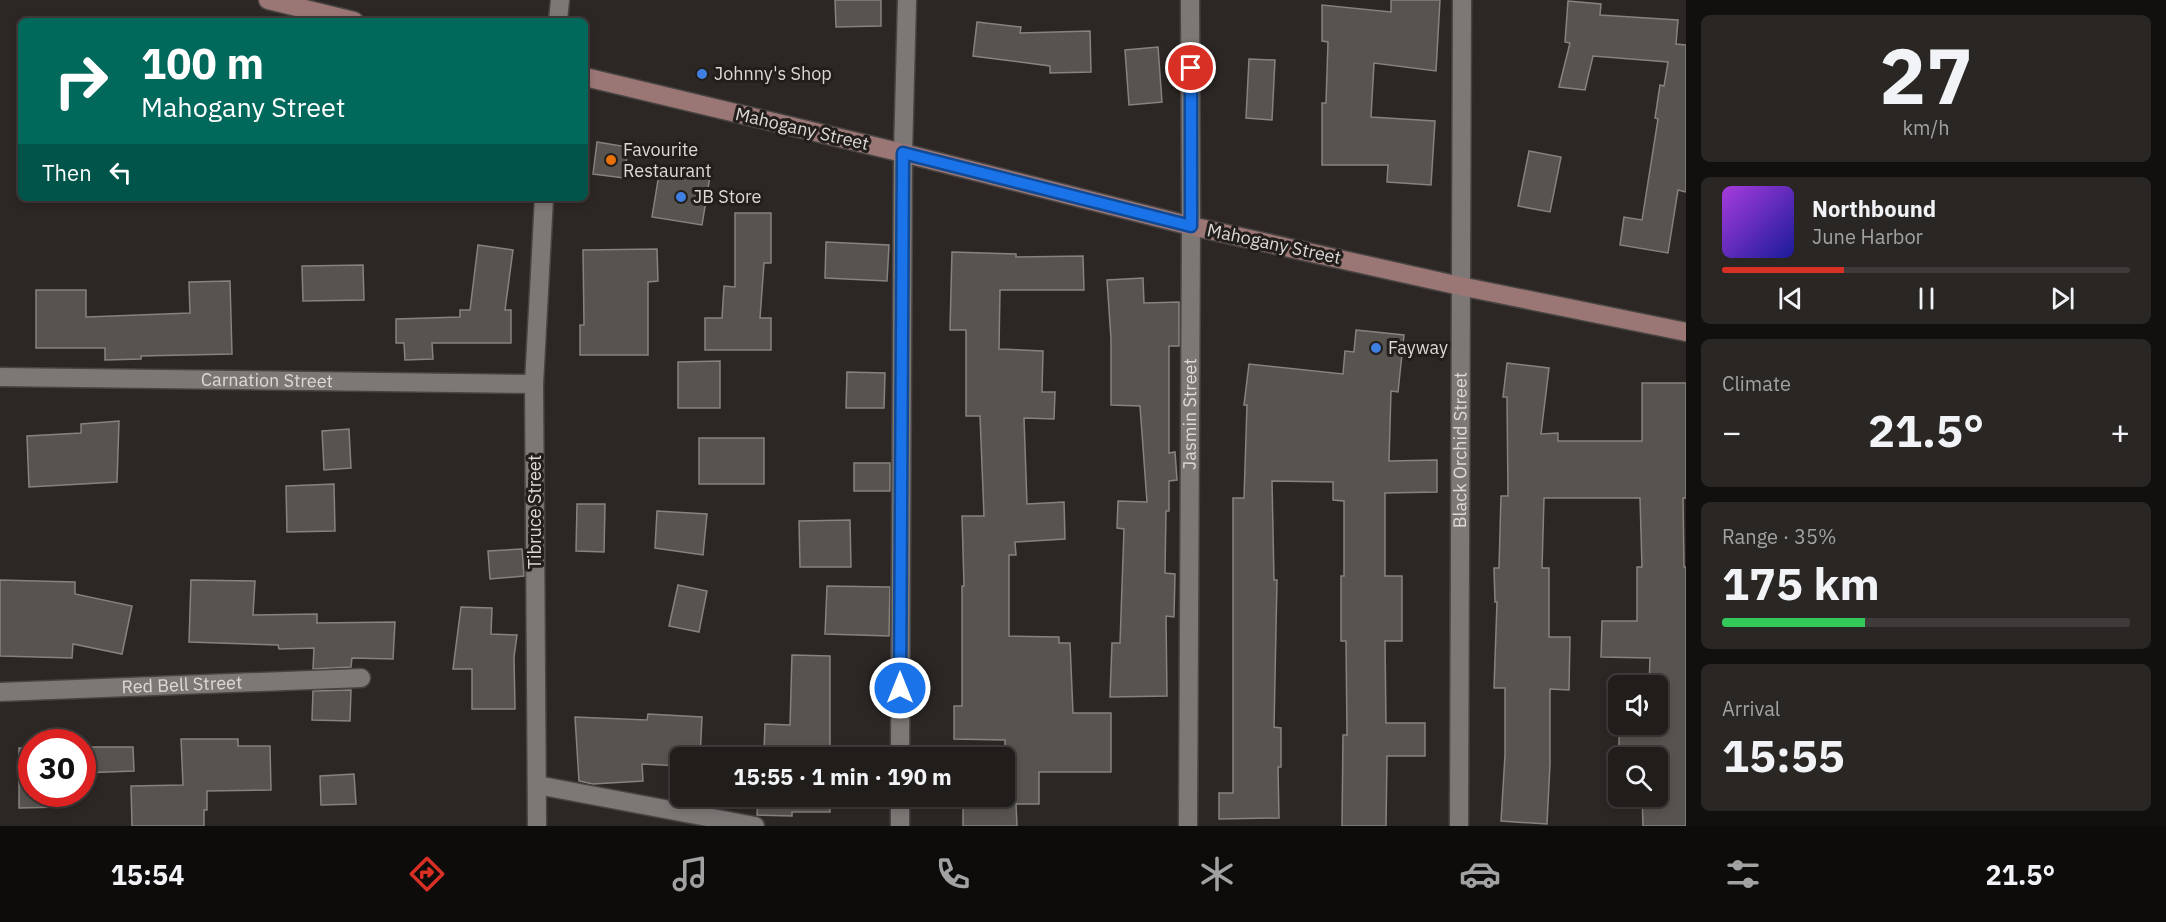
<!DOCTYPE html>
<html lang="en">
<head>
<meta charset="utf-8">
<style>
  body { margin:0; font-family:"IBM Plex Sans",sans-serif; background:#292624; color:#f1f3f6; height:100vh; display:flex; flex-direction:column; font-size:22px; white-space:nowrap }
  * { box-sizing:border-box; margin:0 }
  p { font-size:20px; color:#a2a2a3 }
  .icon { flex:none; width:33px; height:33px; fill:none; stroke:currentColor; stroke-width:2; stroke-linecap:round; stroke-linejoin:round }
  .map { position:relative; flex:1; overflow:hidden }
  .details { display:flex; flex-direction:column; gap:15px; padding:15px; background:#12100f; width:480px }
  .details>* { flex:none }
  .hud { position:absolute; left:18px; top:18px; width:570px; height:183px; border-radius:9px; box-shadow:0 3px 9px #0003,0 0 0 2px #3e3b3a; background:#00695c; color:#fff; overflow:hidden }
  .controls { position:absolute; left:1608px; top:675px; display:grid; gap:12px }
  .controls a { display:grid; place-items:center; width:60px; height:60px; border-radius:9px; background:#211d1b; box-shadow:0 3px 9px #0003,0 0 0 2px #3e3b3a; font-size:30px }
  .speed { position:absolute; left:18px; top:729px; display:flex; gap:12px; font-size:30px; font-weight:700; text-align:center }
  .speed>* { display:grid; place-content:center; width:78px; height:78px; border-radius:50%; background:#211d1b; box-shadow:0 3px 9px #0003,0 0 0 2px #3e3b3a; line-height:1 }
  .speed .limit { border:9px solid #d22; background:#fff; color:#111 }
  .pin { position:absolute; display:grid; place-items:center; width:51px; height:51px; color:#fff; margin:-26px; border:3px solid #fff; border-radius:50%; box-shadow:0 2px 6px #0007 }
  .me { position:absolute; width:66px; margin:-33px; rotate:0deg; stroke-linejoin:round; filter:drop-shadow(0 0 4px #0008) }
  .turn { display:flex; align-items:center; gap:21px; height:126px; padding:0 24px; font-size:27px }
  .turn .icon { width:78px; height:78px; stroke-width:2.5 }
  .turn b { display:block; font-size:42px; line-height:51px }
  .then { display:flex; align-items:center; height:57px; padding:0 24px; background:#0003; gap:12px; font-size:22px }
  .big { font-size:45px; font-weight:700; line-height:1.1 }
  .details .card { flex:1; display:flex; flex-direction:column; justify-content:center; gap:9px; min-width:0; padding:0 21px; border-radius:9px; background:#292624 }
  .details .dial { align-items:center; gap:0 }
  .dial b { font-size:78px; line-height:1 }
  .song { display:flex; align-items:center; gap:18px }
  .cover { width:72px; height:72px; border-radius:9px; background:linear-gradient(135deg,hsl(280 70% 55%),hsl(240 70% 35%)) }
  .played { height:6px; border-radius:3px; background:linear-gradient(90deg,#d93025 30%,#3e3b3a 30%) }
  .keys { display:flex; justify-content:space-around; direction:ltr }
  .heat { display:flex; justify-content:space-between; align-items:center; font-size:33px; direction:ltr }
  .charge { height:9px; border-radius:4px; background:linear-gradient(90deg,#34c759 35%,#3e3b3a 0) }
  .trip { position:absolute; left:670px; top:747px; width:345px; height:60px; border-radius:9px; background:#211d1b; box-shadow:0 3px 9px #0003,0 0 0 2px #3e3b3a; font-weight:700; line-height:60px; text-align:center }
  .tabs { display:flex; height:96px; justify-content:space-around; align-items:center; background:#0d0c0b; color:#a2a2a3 }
  .tabs .icon { width:42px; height:42px }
  .tabs .current { color:#d93025 }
  .tabs b { font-size:27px; color:#f1f3f6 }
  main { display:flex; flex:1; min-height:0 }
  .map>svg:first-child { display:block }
  .building { fill:#57534f; stroke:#87827e; stroke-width:1.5 }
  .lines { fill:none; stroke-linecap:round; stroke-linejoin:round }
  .street-casing { stroke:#484442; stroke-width:21 }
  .secondary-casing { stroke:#484442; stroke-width:21 }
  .street { stroke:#7d7875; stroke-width:18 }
  .secondary { stroke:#9a7675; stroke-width:18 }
  .route-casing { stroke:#114b97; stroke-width:15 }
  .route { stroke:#1a73e8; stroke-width:10 }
  .shop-dot { fill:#3f7fe0; stroke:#221e1b; stroke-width:2 }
  .food-dot { fill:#e8710a; stroke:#221e1b; stroke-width:2 }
  .labels { text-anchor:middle; stroke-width:6; stroke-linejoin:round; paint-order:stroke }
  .poi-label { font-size:18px; fill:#dcd9d7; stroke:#221e1b; text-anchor:start }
  .street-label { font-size:18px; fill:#dcd9d7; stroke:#221e1b }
</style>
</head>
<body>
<main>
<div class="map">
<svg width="1686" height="826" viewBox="0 0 1686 826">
  <rect width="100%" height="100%" fill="#2c2724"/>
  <!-- building -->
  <g class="building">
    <polygon points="835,0 881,0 881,26 836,27"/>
    <polygon points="1391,0 1440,0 1436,71 1374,63 1371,117 1435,121 1431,185 1387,182 1388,165 1322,165 1322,103 1326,103 1328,42 1322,41 1322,5 1391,12"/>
    <polygon points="1568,1 1601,4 1600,15 1678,20 1676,44 1686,45 1686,192 1678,190 1668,253 1620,245 1624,217 1642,220 1658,119 1655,118 1660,85 1664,86 1668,62 1593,56 1585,90 1559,87 1570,43 1565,42"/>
    <polygon points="977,22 1021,27 1020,33 1090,31 1091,72 1050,73 1050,66 973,56"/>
    <polygon points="1158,47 1162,102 1129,105 1125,50"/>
    <polygon points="1249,59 1275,60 1272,120 1246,118"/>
    <polygon points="597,142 628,147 624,178 593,174"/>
    <polygon points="1529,151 1561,157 1550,212 1518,206"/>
    <polygon points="660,168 710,176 702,225 652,217"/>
    <polygon points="735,213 771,213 771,263 764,263 760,318 771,318 771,350 705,350 705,318 722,318 724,286 735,287"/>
    <polygon points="826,242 889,245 887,281 825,278"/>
    <polygon points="478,245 513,250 505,310 511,310 511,343 432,343 433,359 405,360 404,343 396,343 396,319 460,317 460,310 470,310"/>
    <polygon points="657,249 658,281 648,282 648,355 580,355 580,325 584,325 583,250"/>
    <polygon points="952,252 1016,254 1016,257 1083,256 1084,290 1000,290 999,349 1043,351 1042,392 1055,392 1054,419 1024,418 1027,504 1064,502 1065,539 1015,542 1016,555 1009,555 1009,636 1059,637 1059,643 1070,643 1073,713 1111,713 1111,772 1039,772 1039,804 1016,804 1017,826 963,826 963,796 1005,796 1005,740 954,739 954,706 962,706 962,586 964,586 962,516 984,516 980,416 966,416 966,330 950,330"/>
    <polygon points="363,265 364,300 303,301 302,266"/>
    <polygon points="1143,278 1144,303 1179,302 1179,346 1169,346 1169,453 1175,452 1177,480 1169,481 1169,511 1166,511 1165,573 1175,574 1174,617 1166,616 1167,696 1110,697 1112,643 1120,643 1124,529 1117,528 1118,501 1147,502 1140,406 1111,405 1111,339 1107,280"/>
    <polygon points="230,281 232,354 141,356 141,359 105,360 105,348 36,348 36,290 86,290 86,317 190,313 189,282"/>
    <polygon points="1356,330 1404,335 1398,392 1391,391 1389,461 1437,460 1437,492 1385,493 1385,576 1402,576 1402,641 1385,641 1386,723 1425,723 1425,756 1387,756 1386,826 1342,826 1343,735 1347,735 1346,641 1341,641 1341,576 1344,576 1344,501 1333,500 1333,482 1272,481 1274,580 1277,580 1274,727 1281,728 1281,767 1278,767 1279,818 1219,819 1219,793 1233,793 1233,498 1244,498 1247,405 1244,405 1249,364 1343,374 1345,351 1354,352"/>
    <polygon points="720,361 720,408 678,408 678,362"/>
    <polygon points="1507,363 1549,368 1541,434 1558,433 1558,441 1642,441 1642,383 1686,383 1686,498 1683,498 1684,567 1686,567 1686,826 1643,826 1642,796 1658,796 1658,758 1619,758 1619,724 1658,724 1658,686 1649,686 1650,658 1601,657 1602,621 1637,621 1637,567 1642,567 1640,498 1544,498 1542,568 1549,568 1549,637 1570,637 1569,690 1550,689 1550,764 1547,824 1501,821 1505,755 1505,688 1494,688 1497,602 1495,602 1494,568 1499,568 1501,496 1508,496 1507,397 1503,397"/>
    <polygon points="847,372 885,373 884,408 846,408"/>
    <polygon points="119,421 117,482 29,487 27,436 81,433 81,424"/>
    <polygon points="349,429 351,468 324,470 322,431"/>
    <rect x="699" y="438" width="65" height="46"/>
    <rect x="854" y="463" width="36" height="28"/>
    <polygon points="334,484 335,531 287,532 286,486"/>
    <polygon points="577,504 605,504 604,552 576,551"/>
    <polygon points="657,511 707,514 703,555 655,548"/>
    <polygon points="850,520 851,567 800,567 799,521"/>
    <polygon points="522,549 524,576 490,579 488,551"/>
    <polygon points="0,580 75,582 75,594 132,606 122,654 73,644 72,658 0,656"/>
    <polygon points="191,580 255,581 253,615 317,614 317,623 395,622 393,659 352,658 351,667 313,669 314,648 279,649 278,645 189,642"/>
    <polygon points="678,585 707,591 699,632 669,626"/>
    <polygon points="827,586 890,587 889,636 825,634"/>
    <polygon points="461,607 492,608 491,634 517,635 514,657 515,709 472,709 472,669 453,669"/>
    <polygon points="792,655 830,656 830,758 708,758 709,748 764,751 765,724 790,725"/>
    <polygon points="351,690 350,721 312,720 313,691"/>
    <polygon points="648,714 702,717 700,758 681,758 681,766 642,764 643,781 593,784 579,781 575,717 647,720"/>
    <polygon points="181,739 238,739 238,746 270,746 271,790 207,791 207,810 204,810 204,826 132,826 131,786 183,785"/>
    <polygon points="82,747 133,747 134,771 82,773"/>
    <polygon points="19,748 32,748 32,794 60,794 60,807 19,808"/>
    <polygon points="354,774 356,804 321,805 320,776"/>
    <polygon points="706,796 830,796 830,812 792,812 792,816 757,815 758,801 706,801"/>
  </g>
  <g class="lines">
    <defs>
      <g id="street">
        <polyline points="558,21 560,0"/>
        <path id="s1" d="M0 377 534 384"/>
        <path id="s2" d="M0 692 361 678"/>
        <polyline points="900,758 903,153 907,0"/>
        <polyline points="537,785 755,826"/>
        <polyline points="537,826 534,384 544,198"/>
        <polyline points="900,826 900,796"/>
        <path id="s3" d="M1188 826 1191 226 1190 0"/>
        <path id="s4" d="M1459 826 1462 0"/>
      </g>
      <g id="secondary">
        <polyline points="268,0 354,21"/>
        <polyline points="585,77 903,153 1191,226 1460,286 1686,332"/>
      </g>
    </defs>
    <!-- street casing -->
    <use href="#street" class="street-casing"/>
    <!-- secondary casing -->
    <use href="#secondary" class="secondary-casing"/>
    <!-- street -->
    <use href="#street" class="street"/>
    <!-- secondary -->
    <use href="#secondary" class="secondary"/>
  </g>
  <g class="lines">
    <defs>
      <polyline id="route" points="900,688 903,153 1191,226 1191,68"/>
    </defs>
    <!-- route casing -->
    <use href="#route" class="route-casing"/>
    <!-- route -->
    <use href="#route" class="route"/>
  </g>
  <!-- markers -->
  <g class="shop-dot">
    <circle cx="702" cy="74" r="6"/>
    <circle cx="681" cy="197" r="6"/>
    <circle cx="1376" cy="348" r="6"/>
  </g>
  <circle class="food-dot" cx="611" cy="160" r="6"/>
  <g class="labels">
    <!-- poi labels -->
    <g class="poi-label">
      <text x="714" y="80">Johnny's Shop</text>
      <text x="623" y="156">Favourite<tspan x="623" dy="21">Restaurant</tspan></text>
      <text x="693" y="203">JB Store</text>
      <text x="1388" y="354">Fayway</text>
    </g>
    <!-- street labels -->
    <g class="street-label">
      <text transform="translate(802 129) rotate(13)" y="6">Mahogany Street</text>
      <text transform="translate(1274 244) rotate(12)" y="6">Mahogany Street</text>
      <text dy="6" stroke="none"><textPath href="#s1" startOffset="267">Carnation Street</textPath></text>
      <text dy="6" stroke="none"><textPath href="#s3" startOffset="412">Jasmin Street</textPath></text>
      <text dy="6" stroke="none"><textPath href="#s4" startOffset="376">Black Orchid Street</textPath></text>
      <text transform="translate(535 512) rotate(-90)" y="6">Tibruce Street</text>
      <text dy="6" stroke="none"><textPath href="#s2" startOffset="182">Red Bell Street</textPath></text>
    </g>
  </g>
</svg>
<div class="controls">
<a><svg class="icon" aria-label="sound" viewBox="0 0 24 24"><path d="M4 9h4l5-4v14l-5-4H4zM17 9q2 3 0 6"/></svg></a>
<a><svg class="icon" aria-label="search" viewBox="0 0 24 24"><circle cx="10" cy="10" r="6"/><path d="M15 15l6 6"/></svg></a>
</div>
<div class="speed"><div class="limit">30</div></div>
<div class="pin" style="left:1191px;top:68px;background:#d93025"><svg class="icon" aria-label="arrive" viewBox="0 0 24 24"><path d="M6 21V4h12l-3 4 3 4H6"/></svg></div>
<svg class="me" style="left:900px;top:688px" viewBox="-20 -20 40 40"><circle r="17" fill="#1a73e8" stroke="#fff" stroke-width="3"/><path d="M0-11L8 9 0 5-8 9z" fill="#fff"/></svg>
<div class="trip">15:55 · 1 min · 190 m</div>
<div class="hud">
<div class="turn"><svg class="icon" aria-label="right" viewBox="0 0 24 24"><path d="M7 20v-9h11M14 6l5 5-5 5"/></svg><div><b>100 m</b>Mahogany Street</div></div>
<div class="then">Then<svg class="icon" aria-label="left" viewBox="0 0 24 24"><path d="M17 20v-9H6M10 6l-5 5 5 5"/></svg></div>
</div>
</div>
<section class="details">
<div class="card dial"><b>27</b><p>km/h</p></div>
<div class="card">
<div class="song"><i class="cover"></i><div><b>Northbound</b><p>June Harbor</p></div></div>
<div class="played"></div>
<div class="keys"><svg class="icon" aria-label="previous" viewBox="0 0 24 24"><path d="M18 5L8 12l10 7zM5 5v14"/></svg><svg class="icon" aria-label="pause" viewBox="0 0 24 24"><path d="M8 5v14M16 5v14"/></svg><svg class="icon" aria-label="next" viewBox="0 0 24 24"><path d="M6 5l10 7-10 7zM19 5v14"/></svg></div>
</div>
<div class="card"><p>Climate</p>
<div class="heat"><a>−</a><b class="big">21.5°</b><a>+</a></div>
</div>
<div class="card"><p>Range · 35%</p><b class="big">175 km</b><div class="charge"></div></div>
<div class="card"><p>Arrival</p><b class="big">15:55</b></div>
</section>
</main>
<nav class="tabs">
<b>15:54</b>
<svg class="icon current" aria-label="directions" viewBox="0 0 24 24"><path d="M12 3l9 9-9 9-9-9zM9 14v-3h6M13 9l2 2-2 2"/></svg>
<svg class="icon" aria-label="music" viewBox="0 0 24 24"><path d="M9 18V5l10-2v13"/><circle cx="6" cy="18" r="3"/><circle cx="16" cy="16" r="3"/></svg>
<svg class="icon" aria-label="phone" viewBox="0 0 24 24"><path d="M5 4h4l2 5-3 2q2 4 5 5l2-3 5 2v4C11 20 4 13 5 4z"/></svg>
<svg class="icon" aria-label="climate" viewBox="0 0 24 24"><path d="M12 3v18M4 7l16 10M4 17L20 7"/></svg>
<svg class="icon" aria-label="car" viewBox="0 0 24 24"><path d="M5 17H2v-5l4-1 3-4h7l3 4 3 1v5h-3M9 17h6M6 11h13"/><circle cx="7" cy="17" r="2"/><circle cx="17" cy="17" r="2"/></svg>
<svg class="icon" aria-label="filters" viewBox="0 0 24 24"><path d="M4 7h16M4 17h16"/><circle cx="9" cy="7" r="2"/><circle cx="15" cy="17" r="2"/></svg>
<b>21.5°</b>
</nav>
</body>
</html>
